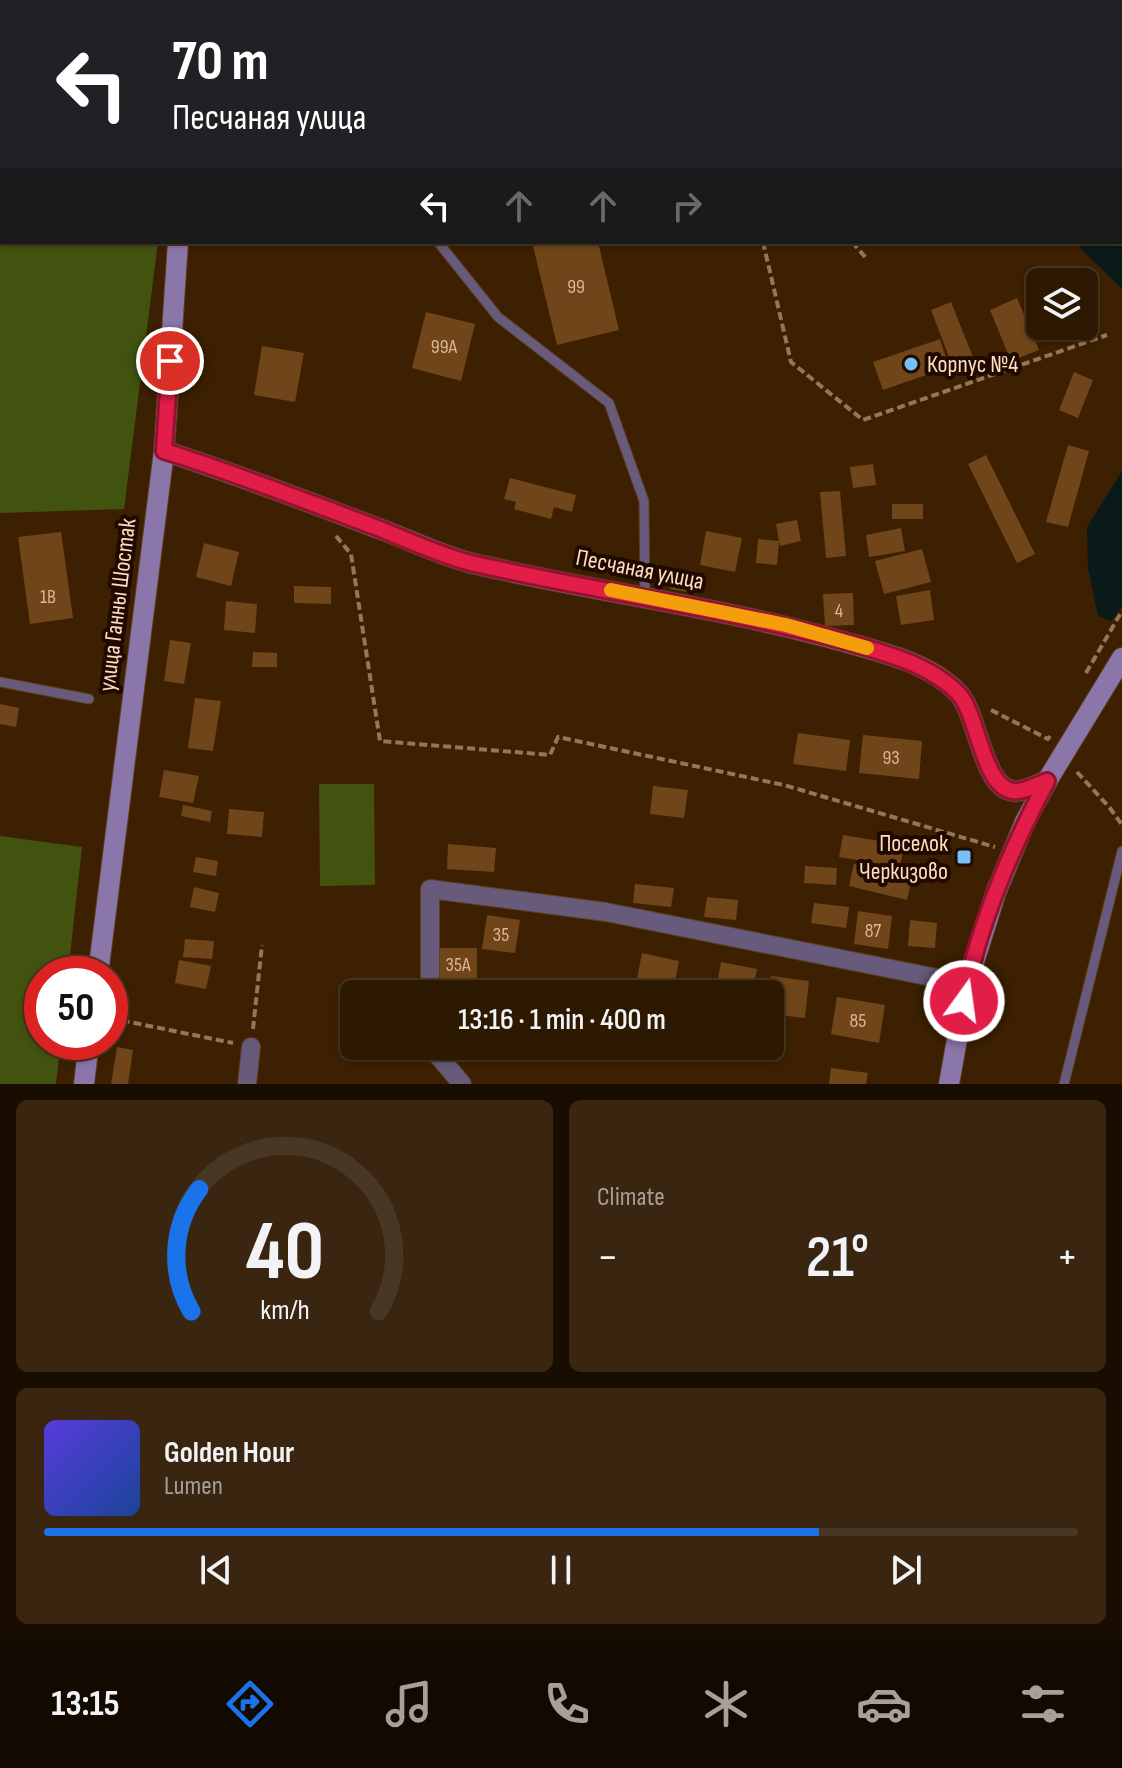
<!DOCTYPE html>
<html lang="en">
<head>
<meta charset="utf-8">
<style>
  body { margin:0; font-family:"Sofia Sans Condensed",sans-serif; background:#392510; color:#f1f3f6; height:100vh; display:flex; flex-direction:column; font-size:30px; white-space:nowrap }
  * { box-sizing:border-box; margin:0 }
  p { font-size:26px; color:#a7a099 }
  .icon { flex:none; width:44px; height:44px; fill:none; stroke:currentColor; stroke-width:2; stroke-linecap:round; stroke-linejoin:round }
  .map { position:relative; height:1084px; overflow:hidden }
  .sheet { display:flex; flex-direction:column; gap:16px; padding:16px; background:#190d01; flex:1 }
  .sheet>* { flex:none }
  .hud { position:absolute; left:0px; top:0px; width:1122px; height:244px; box-shadow:0 2px 6px #0004,0 0 0 2px #483723; background:#202124; color:#fff; overflow:hidden }
  .buttons { position:absolute; left:1026px; top:268px; display:grid; gap:16px }
  .buttons a { display:grid; place-items:center; width:72px; height:72px; border-radius:12px; background:#2d1801; box-shadow:0 2px 6px #0004,0 0 0 2px #483723; font-size:40px }
  .speed { position:absolute; left:24px; top:956px; display:flex; gap:16px; font-size:40px; font-weight:700; text-align:center }
  .speed>* { display:grid; place-content:center; width:104px; height:104px; border-radius:50%; background:#2d1801; box-shadow:0 2px 6px #0004,0 0 0 2px #483723; line-height:1 }
  .speed .limit { border:12px solid #d22; background:#fff; color:#111 }
  .pin { position:absolute; display:grid; place-items:center; width:68px; height:68px; color:#fff; margin:-34px; border:4px solid #fff; border-radius:50%; box-shadow:0 2px 8px #0007 }
  .me { position:absolute; width:88px; margin:-44px; rotate:14deg; stroke-linejoin:round; filter:drop-shadow(0 0 6px #0008) }
  .turn { display:flex; align-items:center; gap:28px; height:168px; padding:0 40px; font-size:36px }
  .turn .icon { width:104px; height:104px; stroke-width:2.5 }
  .turn b { display:block; font-size:56px; line-height:68px }
  .lanes { display:flex; align-items:center; height:76px; padding:0 40px; background:#0003; justify-content:center; gap:40px; direction:ltr }
  .lanes .off { opacity:.35 }
  .big { font-size:60px; font-weight:600; line-height:1.1 }
  .sheet .widget { flex:1; display:flex; flex-direction:column; justify-content:center; gap:12px; min-width:0; padding:0 28px; border-radius:12px; background:#392510 }
  .sheet .dial { align-items:center; gap:0 }
  .dial svg { height:208px; overflow:visible; fill:none; stroke:#483723; stroke-width:7; stroke-linecap:round; text-anchor:middle }
  .dial text { fill:#f1f3f6; stroke:none }
  .song { display:flex; align-items:center; gap:24px }
  .cover { width:96px; height:96px; border-radius:12px; background:linear-gradient(135deg,hsl(250 70% 55%),hsl(220 70% 35%)) }
  .played { height:8px; border-radius:4px; background:linear-gradient(90deg,#1a73e8 75%,#483723 75%) }
  .keys { display:flex; justify-content:space-around; direction:ltr }
  .heat { display:flex; justify-content:space-between; align-items:center; font-size:44px; direction:ltr }
  .sheet .tiles { flex:1; display:grid; gap:16px; grid-template-columns:1fr 1fr }
  .widget:last-child { grid-column:span 2 }
  .trip { position:absolute; left:340px; top:980px; width:444px; height:80px; border-radius:12px; background:#2d1801; box-shadow:0 2px 6px #0004,0 0 0 2px #483723; font-weight:600; line-height:80px; text-align:center }
  .tabs { display:flex; height:128px; justify-content:space-around; align-items:center; background:#120a00; color:#a7a099 }
  .tabs .icon { width:56px; height:56px }
  .tabs .on { color:#1a73e8 }
  .tabs b { font-size:36px; color:#f1f3f6 }
  .map>svg:first-child { display:block }
  .green { fill:#42530f }
  .water { fill:#091a18 }
  .lines { fill:none; stroke-linecap:round; stroke-linejoin:round }
  .river { stroke:#091a18; stroke-width:40 }
  .building { fill:#704519 }
  .service-casing { stroke:#5b3e20; stroke-width:11 }
  .minor-casing { stroke:#5b3e20; stroke-width:20 }
  .secondary-casing { stroke:#5b3e20; stroke-width:22 }
  .path { stroke:#957659; stroke-width:4; stroke-dasharray:8 4; stroke-linecap:butt }
  .service { stroke:#675a7b; stroke-width:9 }
  .minor { stroke:#675a7b; stroke-width:18 }
  .secondary { stroke:#8b76aa; stroke-width:20 }
  .route-casing { stroke:#92132f; stroke-width:20 }
  .route { stroke:#e11d48; stroke-width:14 }
  .slow { stroke:#f59e0b; stroke-width:14 }
  .poi-dot { fill:#77bff7; stroke:#200a00; stroke-width:3 }
  .labels { text-anchor:middle; stroke-width:8; stroke-linejoin:round; paint-order:stroke }
  .number-label { font-size:20px; fill:#dab797 }
  .poi-label { font-size:24px; fill:#feddc1; stroke:#200a00; text-anchor:start }
  .street-label { font-size:24px; fill:#feddc1; stroke:#200a00 }
</style>
</head>
<body>
<div class="map">
<svg width="1122" height="1084" viewBox="0 0 1122 1084">
  <rect width="100%" height="100%" fill="#3c2001"/>
  <!-- green -->
  <g class="green">
    <polygon points="0,49 2,242 158,242 124,509 0,513"/>
    <polygon points="319,784 374,784 375,885 320,886"/>
    <polygon points="0,836 82,847 68,974 42,974 42,1042 61,1042 56,1084 0,1084"/>
  </g>
  <!-- water -->
  <g class="water">
    <polygon points="1120,148 1122,151 1122,289 1074,242 1120,242"/>
    <polygon points="1122,471 1122,607 1111,621 1098,616 1088,568 1087,527"/>
  </g>
  <g class="lines">
    <!-- river -->
    <polyline class="river" points="775,0 778,2"/>
  </g>
  <!-- building -->
  <g class="building">
    <polygon points="532,242 598,242 619,330 557,345"/>
    <polygon points="1017,298 1039,350 1011,361 990,310"/>
    <polygon points="951,302 977,367 956,375 931,310"/>
    <polygon points="426,312 475,324 461,381 412,368"/>
    <polygon points="940,339 949,367 883,390 873,362"/>
    <polygon points="262,346 304,353 295,402 254,395"/>
    <polygon points="1074,372 1093,380 1078,418 1059,410"/>
    <polygon points="1068,445 1089,451 1068,527 1046,522"/>
    <polygon points="986,455 1035,554 1017,563 968,464"/>
    <polygon points="873,464 876,485 853,488 850,467"/>
    <polygon points="510,478 576,495 572,512 554,507 551,519 514,509 516,502 504,499"/>
    <polygon points="840,491 846,556 826,558 820,492"/>
    <rect x="892" y="504" width="31" height="15"/>
    <polygon points="797,520 801,541 780,546 776,524"/>
    <polygon points="901,528 905,551 869,557 866,535"/>
    <polygon points="706,531 742,538 735,572 700,565"/>
    <polygon points="61,532 73,618 30,624 18,537"/>
    <polygon points="758,539 779,541 777,565 756,563"/>
    <polygon points="204,543 239,552 231,586 196,577"/>
    <polygon points="922,549 931,582 884,594 875,561"/>
    <polygon points="672,577 689,580 687,592 670,589"/>
    <polygon points="294,586 331,587 331,604 294,603"/>
    <polygon points="930,590 934,620 901,625 896,596"/>
    <polygon points="853,593 854,625 825,626 823,594"/>
    <polygon points="226,601 257,604 255,633 224,630"/>
    <polygon points="170,640 191,643 184,684 164,681"/>
    <polygon points="253,652 277,653 277,667 252,667"/>
    <polygon points="195,698 221,701 213,751 188,748"/>
    <polygon points="0,704 19,708 16,727 0,724"/>
    <polygon points="798,733 850,740 846,771 793,764"/>
    <polygon points="863,735 922,741 919,779 859,773"/>
    <polygon points="164,770 199,776 193,803 159,797"/>
    <polygon points="653,786 688,790 684,818 650,814"/>
    <polygon points="183,805 212,811 210,822 181,816"/>
    <polygon points="229,809 264,812 262,837 227,834"/>
    <polygon points="843,835 904,845 900,867 839,857"/>
    <polygon points="448,844 496,848 494,872 447,869"/>
    <polygon points="196,857 218,861 216,876 193,872"/>
    <polygon points="854,864 912,877 907,900 849,886"/>
    <polygon points="805,866 837,868 836,885 804,883"/>
    <polygon points="635,884 674,888 671,907 633,903"/>
    <polygon points="194,887 219,893 215,912 190,907"/>
    <polygon points="707,897 738,900 736,920 704,917"/>
    <polygon points="814,903 849,907 846,928 811,923"/>
    <polygon points="858,911 892,916 888,949 854,944"/>
    <polygon points="487,915 520,920 515,953 482,949"/>
    <polygon points="910,920 937,923 935,948 908,946"/>
    <polygon points="185,939 214,941 212,959 183,957"/>
    <polygon points="439,948 477,948 477,981 439,980"/>
    <polygon points="642,953 679,961 674,986 637,979"/>
    <polygon points="179,960 211,966 206,989 175,983"/>
    <polygon points="721,962 757,969 752,994 715,994"/>
    <polygon points="771,976 809,981 805,1018 770,1014"/>
    <polygon points="837,997 885,1005 879,1043 831,1034"/>
    <polygon points="117,1047 133,1050 128,1084 111,1084"/>
    <polygon points="831,1068 868,1073 866,1084 829,1084"/>
  </g>
  <g class="lines">
    <defs>
      <g id="service">
        <polyline points="0,35 2,35"/>
        <polyline points="438,242 498,317 609,403 644,501 645,596"/>
        <polyline points="0,682 89,699"/>
        <polyline points="1064,1084 1122,851"/>
      </g>
      <g id="minor">
        <polyline points="430,994 430,889 606,912 967,984"/>
        <polyline points="430,1046 462,1084"/>
        <polyline points="247,1084 251,1047"/>
      </g>
      <g id="secondary">
        <polyline points="134,0 134,2"/>
        <path d="M164 451C237 474 308 502 380 529 410 540 440 555 471 563 595 592 722 607 845 642 884 653 930 663 959 694 979 716 983 795 1018 791 1028 790 1038 784 1047 781"/>
        <polyline points="98,974 164,451 178,242"/>
        <polyline points="84,1084 89,1042"/>
        <polyline points="949,1084 967,984 996,892 1025,822 1047,781 1122,658"/>
      </g>
    </defs>
    <!-- service casing -->
    <use href="#service" class="service-casing"/>
    <!-- minor casing -->
    <use href="#minor" class="minor-casing"/>
    <!-- secondary casing -->
    <use href="#secondary" class="secondary-casing"/>
    <!-- path -->
    <g class="path">
      <polyline points="1071,0 1072,2"/>
      <polyline points="730,2 734,0"/>
      <polyline points="1095,2 1096,0"/>
      <polyline points="1120,76 1122,79"/>
      <polyline points="763,242 791,362 863,420 1107,335"/>
      <polyline points="852,242 866,258"/>
      <polyline points="336,536 351,554 380,741 550,755 558,737 784,785 995,847"/>
      <polyline points="1086,673 1122,611"/>
      <polyline points="991,710 1048,739 1050,736"/>
      <polyline points="1077,772 1110,808 1122,825"/>
      <polyline points="110,1018 233,1043"/>
      <polyline points="253,1029 262,945"/>
      <polyline points="111,1040 114,1019"/>
    </g>
    <!-- service -->
    <use href="#service" class="service"/>
    <!-- minor -->
    <use href="#minor" class="minor"/>
    <!-- secondary -->
    <use href="#secondary" class="secondary"/>
  </g>
  <g class="lines">
    <defs>
      <path id="route" d="M170 361 164 451C235 473 305 501 375 527 406 539 439 555 471 563 597 592 726 608 850 643 888 654 931 665 959 694 979 716 983 795 1018 791 1028 790 1038 784 1047 781 1011 849 978 925 964 1001"/>
    </defs>
    <!-- route casing -->
    <use href="#route" class="route-casing"/>
    <!-- route -->
    <use href="#route" class="route"/>
    <!-- slow -->
    <polyline class="slow" points="611,590 786,625 867,648"/>
  </g>
  <!-- markers -->
  <g class="poi-dot">
    <circle cx="911" cy="364" r="8"/>
    <rect x="956" y="849" width="16" height="16" rx="4"/>
  </g>
  <g class="labels">
    <!-- number labels -->
    <g class="number-label">
      <text x="576" y="293">99</text>
      <text x="444" y="353">99А</text>
      <text x="48" y="603">1В</text>
      <text x="839" y="617">4</text>
      <text x="891" y="764">93</text>
      <text x="873" y="937">87</text>
      <text x="501" y="941">35</text>
      <text x="458" y="971">35А</text>
      <text x="858" y="1027">85</text>
    </g>
    <!-- poi labels -->
    <g class="poi-label">
      <text x="927" y="372">Корпус №4</text>
      <text x="948" y="851" text-anchor="end">Поселок<tspan x="948" dy="28">Черкизово</tspan></text>
    </g>
    <!-- street labels -->
    <g class="street-label">
      <text transform="translate(640 569) rotate(11)" y="8">Песчаная улица</text>
      <text transform="translate(117 605) rotate(-83)" y="8">улица Ганны Шостак</text>
    </g>
  </g>
</svg>
<div class="buttons">
<a><svg class="icon" aria-label="layers" viewBox="0 0 24 24"><path d="M12 4l9 5-9 5-9-5zM3 14l9 5 9-5"/></svg></a>
</div>
<div class="speed"><div class="limit">50</div></div>
<div class="pin" style="left:170px;top:361px;background:#d93025"><svg class="icon" aria-label="arrive" viewBox="0 0 24 24"><path d="M6 21V4h12l-3 4 3 4H6"/></svg></div>
<svg class="me" style="left:964px;top:1001px" viewBox="-20 -20 40 40"><circle r="17" fill="#e11d48" stroke="#fff" stroke-width="3"/><path d="M0-11L8 9 0 5-8 9z" fill="#fff"/></svg>
<div class="trip">13:16 · 1 min · 400 m</div>
<div class="hud">
<div class="turn"><svg class="icon" aria-label="left" viewBox="0 0 24 24"><path d="M17 20v-9H6M10 6l-5 5 5 5"/></svg><div><b>70 m</b>Песчаная улица</div></div>
<div class="lanes"><svg class="icon" aria-label="left" viewBox="0 0 24 24"><path d="M17 20v-9H6M10 6l-5 5 5 5"/></svg><svg class="icon off" aria-label="ahead" viewBox="0 0 24 24"><path d="M12 20V5M6 11l6-6 6 6"/></svg><svg class="icon off" aria-label="ahead" viewBox="0 0 24 24"><path d="M12 20V5M6 11l6-6 6 6"/></svg><svg class="icon off" aria-label="right" viewBox="0 0 24 24"><path d="M7 20v-9h11M14 6l5 5-5 5"/></svg></div>
</div>
</div>
<section class="sheet">
<div class="tiles">
<div class="widget dial"><svg viewBox="0 0 100 80">
<path d="M14 69A42 42 0 1 1 86 69"/>
<path d="M14 69A42 42 0 0 1 17 22" stroke="#1a73e8"/>
<text x="50" y="56" font-size="32" font-weight="700">40</text>
<text x="50" y="72" font-size="11">km/h</text>
</svg></div>
<div class="widget"><p>Climate</p>
<div class="heat"><a>−</a><b class="big">21°</b><a>+</a></div>
</div>
<div class="widget">
<div class="song"><i class="cover"></i><div><b>Golden Hour</b><p>Lumen</p></div></div>
<div class="played"></div>
<div class="keys"><svg class="icon" aria-label="previous" viewBox="0 0 24 24"><path d="M18 5L8 12l10 7zM5 5v14"/></svg><svg class="icon" aria-label="pause" viewBox="0 0 24 24"><path d="M8 5v14M16 5v14"/></svg><svg class="icon" aria-label="next" viewBox="0 0 24 24"><path d="M6 5l10 7-10 7zM19 5v14"/></svg></div>
</div>
</div>
</section>
<nav class="tabs">
<b>13:15</b>
<svg class="icon on" aria-label="directions" viewBox="0 0 24 24"><path d="M12 3l9 9-9 9-9-9zM9 14v-3h6M13 9l2 2-2 2"/></svg>
<svg class="icon" aria-label="music" viewBox="0 0 24 24"><path d="M9 18V5l10-2v13"/><circle cx="6" cy="18" r="3"/><circle cx="16" cy="16" r="3"/></svg>
<svg class="icon" aria-label="phone" viewBox="0 0 24 24"><path d="M5 4h4l2 5-3 2q2 4 5 5l2-3 5 2v4C11 20 4 13 5 4z"/></svg>
<svg class="icon" aria-label="climate" viewBox="0 0 24 24"><path d="M12 3v18M4 7l16 10M4 17L20 7"/></svg>
<svg class="icon" aria-label="car" viewBox="0 0 24 24"><path d="M5 17H2v-5l4-1 3-4h7l3 4 3 1v5h-3M9 17h6M6 11h13"/><circle cx="7" cy="17" r="2"/><circle cx="17" cy="17" r="2"/></svg>
<svg class="icon" aria-label="filters" viewBox="0 0 24 24"><path d="M4 7h16M4 17h16"/><circle cx="9" cy="7" r="2"/><circle cx="15" cy="17" r="2"/></svg>
</nav>
</body>
</html>
